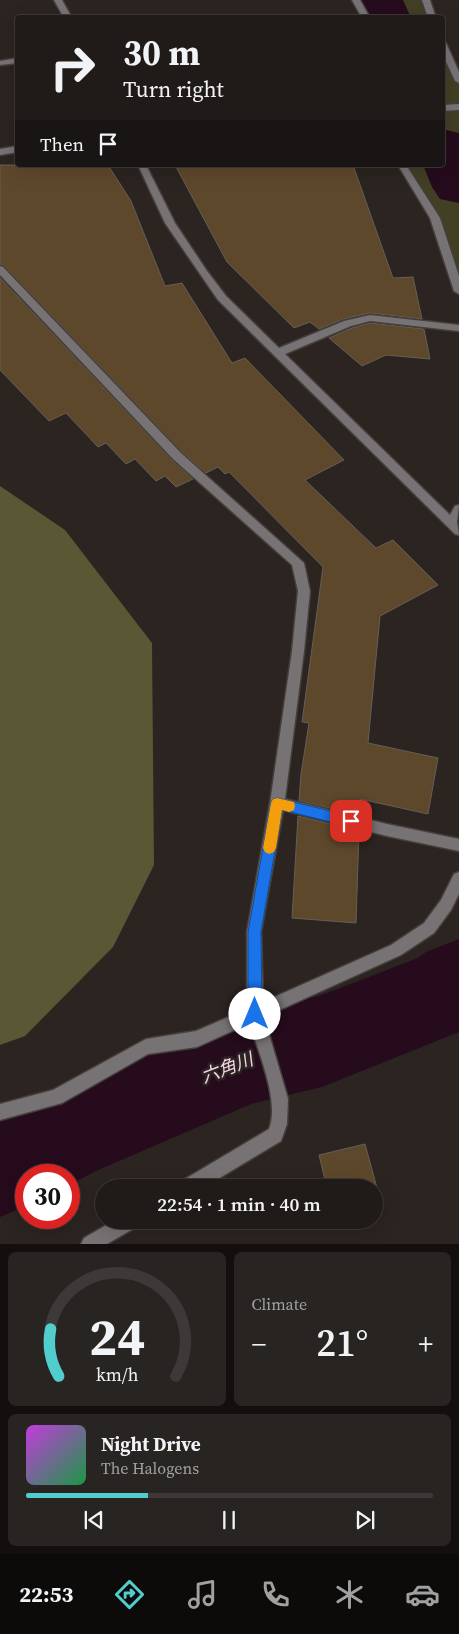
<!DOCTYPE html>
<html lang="en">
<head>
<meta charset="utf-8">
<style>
  body { margin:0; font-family:"Source Serif 4","Noto Sans JP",serif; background:#282422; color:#f1f3f6; height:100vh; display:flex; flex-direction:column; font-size:19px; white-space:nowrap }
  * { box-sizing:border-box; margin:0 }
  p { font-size:16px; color:#a2a1a2 }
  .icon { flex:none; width:28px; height:28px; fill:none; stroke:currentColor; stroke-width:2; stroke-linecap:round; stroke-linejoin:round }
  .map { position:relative; height:1244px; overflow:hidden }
  .side { display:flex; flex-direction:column; gap:8px; padding:8px; background:#120f0e; flex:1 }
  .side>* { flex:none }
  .guide { position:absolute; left:15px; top:15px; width:430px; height:152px; border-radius:5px; box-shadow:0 5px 20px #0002,0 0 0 1px #3d3938; background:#201b19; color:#f1f3f6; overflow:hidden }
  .speed { position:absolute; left:15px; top:1164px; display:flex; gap:10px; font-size:25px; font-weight:700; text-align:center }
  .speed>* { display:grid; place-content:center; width:65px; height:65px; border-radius:50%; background:#201b19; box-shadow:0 5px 20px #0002,0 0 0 1px #3d3938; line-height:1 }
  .speed .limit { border:8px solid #d22; background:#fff; color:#111 }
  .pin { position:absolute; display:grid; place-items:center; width:42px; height:42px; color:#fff; margin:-21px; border-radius:10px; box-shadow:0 2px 8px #0006 }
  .me { position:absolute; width:55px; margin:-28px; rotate:0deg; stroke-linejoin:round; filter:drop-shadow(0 0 4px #0008) }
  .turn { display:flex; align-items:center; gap:18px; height:105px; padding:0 25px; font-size:22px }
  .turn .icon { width:65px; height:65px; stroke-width:2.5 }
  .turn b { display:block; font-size:35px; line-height:42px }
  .then { display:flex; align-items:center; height:48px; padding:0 25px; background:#0003; gap:10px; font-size:19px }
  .big { font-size:38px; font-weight:600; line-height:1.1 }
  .side .tile { flex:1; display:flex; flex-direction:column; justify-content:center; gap:8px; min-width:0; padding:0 18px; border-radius:8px; background:#282422 }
  .side .dial { align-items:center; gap:0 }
  .dial svg { height:130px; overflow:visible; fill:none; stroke:#3d3938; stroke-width:7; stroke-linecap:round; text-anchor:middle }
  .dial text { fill:#f1f3f6; stroke:none }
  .song { display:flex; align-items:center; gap:15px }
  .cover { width:60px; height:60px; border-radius:8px; background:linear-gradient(135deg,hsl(290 70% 55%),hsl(140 70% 35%)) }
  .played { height:5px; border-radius:2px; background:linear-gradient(90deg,#52cdce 30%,#3d3938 30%) }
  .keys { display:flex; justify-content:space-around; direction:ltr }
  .heat { display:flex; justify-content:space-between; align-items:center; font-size:28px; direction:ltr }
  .side .tiles { flex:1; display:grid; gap:8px; grid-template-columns:1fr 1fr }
  .tile:last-child { grid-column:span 2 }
  .trip { position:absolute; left:95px; top:1179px; width:288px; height:50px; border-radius:25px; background:#201b19; box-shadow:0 5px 20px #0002,0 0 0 1px #3d3938; font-weight:600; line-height:50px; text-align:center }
  .tabs { display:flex; height:80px; justify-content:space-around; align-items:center; background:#0d0b0a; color:#a2a1a2 }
  .tabs .icon { width:35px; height:35px }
  .tabs .selected { color:#52cdce }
  .tabs b { font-size:22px; color:#f1f3f6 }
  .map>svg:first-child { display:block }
  .green { fill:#413f24 }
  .forest { fill:#595734 }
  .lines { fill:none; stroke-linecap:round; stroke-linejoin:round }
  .river { fill:#250b1c; fill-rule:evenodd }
  .building { fill:#5e482c; stroke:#645f58 }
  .minor-casing { stroke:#453f3c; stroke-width:3 }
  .minor { fill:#777273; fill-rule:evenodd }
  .route { fill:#1a73e8; stroke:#114b97 }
  .slow { fill:#f59e0b }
  .labels { text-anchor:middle; stroke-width:5; stroke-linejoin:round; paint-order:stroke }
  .near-water-label { font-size:18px; font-style:italic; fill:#f8d3e8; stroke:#2b2421 }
</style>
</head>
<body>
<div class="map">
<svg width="459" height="1244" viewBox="0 0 459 1244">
  <rect width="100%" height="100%" fill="#2b2421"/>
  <!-- green -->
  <g class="green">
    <polygon points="356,0 426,0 432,17 366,17"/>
    <polygon points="443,43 459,81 459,291 435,218 402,165 442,165"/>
  </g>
  <!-- forest -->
  <polygon class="forest" points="0,486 65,530 152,643 154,865 113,947 25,1036 0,1045"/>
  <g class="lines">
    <!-- river -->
    <g class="river">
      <polygon points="357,0 403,0 411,18 364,18"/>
      <polygon points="442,129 459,133 459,203 440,199 432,187 423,165 442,165"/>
      <polygon points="459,939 459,1032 322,1087 251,1104 96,1171 69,1185 69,1175 26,1175 26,1206 0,1217 0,1114 26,1101 248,1011 322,995 418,958 426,952"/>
    </g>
  </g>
  <!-- building -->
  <g class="building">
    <polygon points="0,165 108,165 131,201 165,286 182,283 232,363 245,358 344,460 305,480 376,548 393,540 438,585 380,616 368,743 438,758 428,814 360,799 360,815 299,801 301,774 309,723 302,722 323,567 229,472 225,474 218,467 206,473 182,452 4,266 0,264"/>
    <polygon points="175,165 353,165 393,278 413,277 422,319 370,313 343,319 319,329 310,322 294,328 227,262"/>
    <polygon points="0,278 172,460 193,479 176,487 165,476 156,481 135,459 126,464 106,443 98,447 66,413 49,421 0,370"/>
    <polygon points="370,323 424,329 430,359 386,355 362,366 329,338 352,328"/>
    <polygon points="298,816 359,831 356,923 292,918"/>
    <polygon points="365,1144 377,1188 327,1188 319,1155"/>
  </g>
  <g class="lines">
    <defs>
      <g id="minor">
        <polygon points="54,0 62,0 72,18 64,18"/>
        <polygon points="352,0 360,0 370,18 362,18"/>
        <polygon points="422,0 430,0 436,18 428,18"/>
        <polygon points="442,41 446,43 459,72 459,83 455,81 442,53"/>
        <polygon points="18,58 18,63 0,65 0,61"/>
        <polygon points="459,104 459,110 442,111 442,105"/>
        <polygon points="18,146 18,152 0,155 0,149"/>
        <polygon points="138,165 146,165 175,223 207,271 226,296 279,348 344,321 370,315 459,325 459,331 370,321 351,326 285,354 450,515 455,506 459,505 457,522 459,535 455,534 218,300 165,223"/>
        <polygon points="398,165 406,165 440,218 459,276 459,294 454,291 430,218"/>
        <path d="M0 266 3 267 181 453 304 563 310 591 304 651 285 799 387 824 459 839V851L387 836 283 810 261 932 263 1002 391 945 424 923 441 900 454 874 459 872V894L451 910 434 933 401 955 264 1017 288 1099 287 1124 281 1141 203 1188H178L180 1182 269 1129C280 1100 258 1053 250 1023L197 1047 148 1054 62 1103 0 1120V1104L53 1090 146 1039 196 1031 247 1009V932L270 803 292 651 298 591 292 565 173 459 0 275Z"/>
        <polygon points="115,1220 141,1220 138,1226 107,1244 81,1244 84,1238"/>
      </g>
    </defs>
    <!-- minor casing -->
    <use href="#minor" class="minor-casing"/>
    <!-- minor -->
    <use href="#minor" class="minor"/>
  </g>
  <!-- route -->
  <polygon class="route" points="277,798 351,816 355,817 357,821 355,825 351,827 282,810 261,932 262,1014 260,1019 255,1021 250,1019 248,1014 248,932 271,803 273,799"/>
  <!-- slow -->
  <polygon class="slow" points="277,798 294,802 295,806 294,810 289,812 282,810 276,848 274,852 269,854 265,852 263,848 271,803 273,799"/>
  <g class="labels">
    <!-- near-water labels -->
    <g class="near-water-label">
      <text transform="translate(227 1068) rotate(-21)" y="6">六角川</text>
    </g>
  </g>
</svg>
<div class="speed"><div class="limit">30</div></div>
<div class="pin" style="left:351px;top:821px;background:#d93025"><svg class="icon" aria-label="arrive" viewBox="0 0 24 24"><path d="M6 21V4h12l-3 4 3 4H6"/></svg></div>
<svg class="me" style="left:255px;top:1014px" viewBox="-20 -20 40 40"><circle r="19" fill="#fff"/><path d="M0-13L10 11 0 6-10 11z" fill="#1a73e8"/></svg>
<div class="trip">22:54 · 1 min · 40 m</div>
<div class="guide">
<div class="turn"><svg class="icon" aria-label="right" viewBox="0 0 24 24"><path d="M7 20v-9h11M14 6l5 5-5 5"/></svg><div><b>30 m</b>Turn right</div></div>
<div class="then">Then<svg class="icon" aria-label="arrive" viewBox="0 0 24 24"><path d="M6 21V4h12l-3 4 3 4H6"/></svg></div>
</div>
</div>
<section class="side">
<div class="tiles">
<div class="tile dial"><svg viewBox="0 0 100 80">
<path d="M14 69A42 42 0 1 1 86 69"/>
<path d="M14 69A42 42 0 0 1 9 40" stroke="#52cdce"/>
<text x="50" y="56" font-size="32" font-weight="700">24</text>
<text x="50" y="72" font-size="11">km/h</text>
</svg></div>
<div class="tile"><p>Climate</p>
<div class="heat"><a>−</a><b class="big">21°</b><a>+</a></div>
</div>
<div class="tile">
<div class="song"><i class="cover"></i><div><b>Night Drive</b><p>The Halogens</p></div></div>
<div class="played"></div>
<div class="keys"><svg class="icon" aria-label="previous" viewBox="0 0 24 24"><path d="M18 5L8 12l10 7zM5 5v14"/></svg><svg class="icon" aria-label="pause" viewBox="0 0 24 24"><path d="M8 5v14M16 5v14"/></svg><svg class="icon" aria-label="next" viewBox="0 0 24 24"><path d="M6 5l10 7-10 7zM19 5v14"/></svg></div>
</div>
</div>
</section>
<nav class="tabs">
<b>22:53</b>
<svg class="icon selected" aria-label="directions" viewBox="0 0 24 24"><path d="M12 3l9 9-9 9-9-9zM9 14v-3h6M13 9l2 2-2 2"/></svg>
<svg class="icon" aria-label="music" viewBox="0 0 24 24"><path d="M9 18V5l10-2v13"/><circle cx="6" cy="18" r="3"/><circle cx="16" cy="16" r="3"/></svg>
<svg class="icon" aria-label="phone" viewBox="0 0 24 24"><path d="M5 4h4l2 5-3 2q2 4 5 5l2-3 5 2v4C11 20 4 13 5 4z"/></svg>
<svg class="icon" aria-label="climate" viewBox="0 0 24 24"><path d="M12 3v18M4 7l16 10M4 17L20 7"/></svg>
<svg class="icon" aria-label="car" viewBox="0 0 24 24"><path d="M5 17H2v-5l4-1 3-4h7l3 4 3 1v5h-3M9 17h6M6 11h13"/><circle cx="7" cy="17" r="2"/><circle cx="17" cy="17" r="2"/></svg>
</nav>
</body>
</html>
